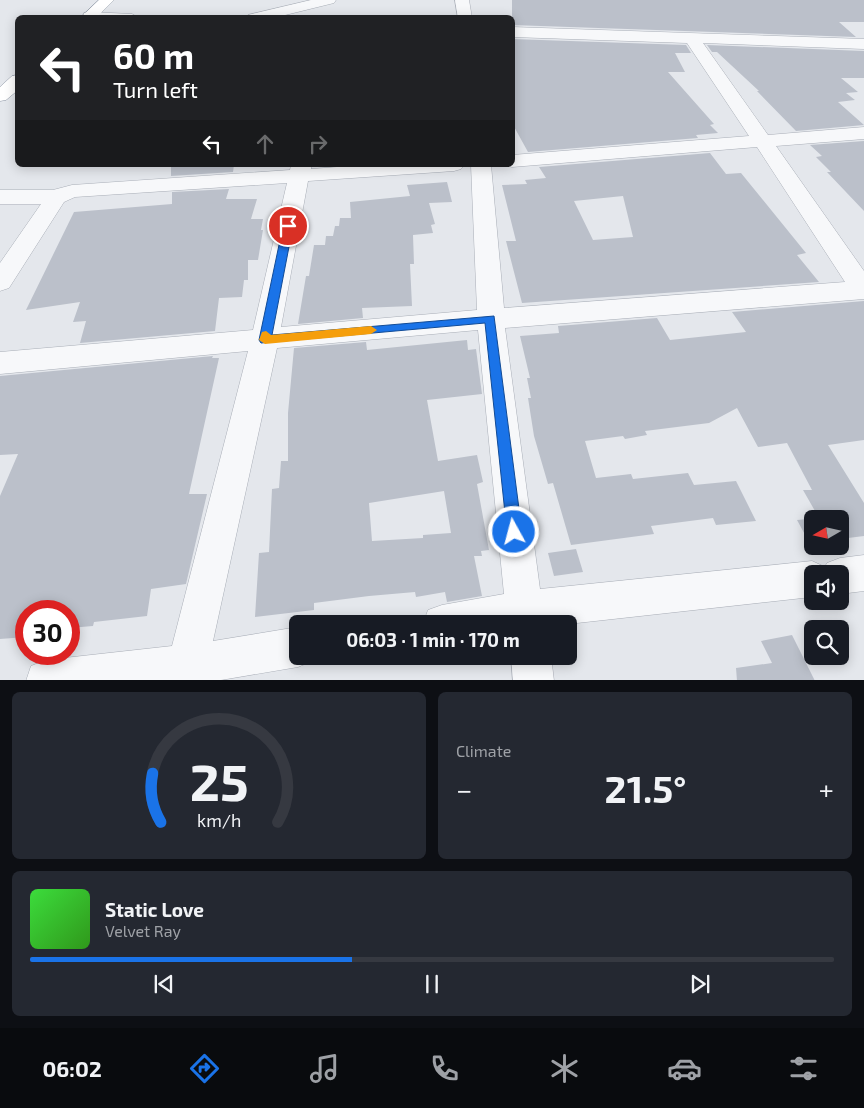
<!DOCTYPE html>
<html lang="en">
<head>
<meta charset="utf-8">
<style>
  body { margin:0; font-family:"Exo 2",sans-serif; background:#242831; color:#f1f3f6; height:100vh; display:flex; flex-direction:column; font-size:19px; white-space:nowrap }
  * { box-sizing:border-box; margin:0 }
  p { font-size:16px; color:#9ea1a6 }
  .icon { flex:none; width:28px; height:28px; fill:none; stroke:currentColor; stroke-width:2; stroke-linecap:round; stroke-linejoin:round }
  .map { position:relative; height:680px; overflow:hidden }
  .panel { display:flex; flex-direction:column; gap:12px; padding:12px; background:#0d0f14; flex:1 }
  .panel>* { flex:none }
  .top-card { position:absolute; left:15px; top:15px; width:500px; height:152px; border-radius:8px; box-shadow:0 2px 12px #0003; background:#202124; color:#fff; overflow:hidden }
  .needle { width:32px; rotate:261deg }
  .buttons { position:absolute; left:804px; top:510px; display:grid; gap:10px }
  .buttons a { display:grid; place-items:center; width:45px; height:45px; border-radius:8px; background:#171b24; box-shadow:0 2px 12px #0003; font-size:25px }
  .speed { position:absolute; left:15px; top:600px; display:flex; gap:10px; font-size:25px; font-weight:700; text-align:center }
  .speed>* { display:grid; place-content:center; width:65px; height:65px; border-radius:50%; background:#171b24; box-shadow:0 2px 12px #0003; line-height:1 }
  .speed .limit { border:8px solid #d22; background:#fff; color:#111 }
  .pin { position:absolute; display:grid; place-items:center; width:42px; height:42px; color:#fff; margin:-21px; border:2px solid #fff; border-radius:50%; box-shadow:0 1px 5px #0007 }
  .me { position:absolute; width:55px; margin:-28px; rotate:353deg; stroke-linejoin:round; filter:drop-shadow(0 0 4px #0008) }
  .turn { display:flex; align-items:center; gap:18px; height:105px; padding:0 15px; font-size:22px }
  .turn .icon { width:65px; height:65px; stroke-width:2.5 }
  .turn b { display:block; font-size:35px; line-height:42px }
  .lanes { display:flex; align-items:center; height:48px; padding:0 15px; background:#0003; justify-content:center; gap:25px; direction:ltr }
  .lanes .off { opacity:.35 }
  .big { font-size:38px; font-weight:700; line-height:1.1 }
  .panel .card { flex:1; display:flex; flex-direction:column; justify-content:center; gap:8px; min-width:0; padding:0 18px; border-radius:8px; background:#242831 }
  .panel .dial { align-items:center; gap:0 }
  .dial svg { height:130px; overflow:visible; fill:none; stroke:#363941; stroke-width:7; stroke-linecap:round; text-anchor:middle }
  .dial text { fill:#f1f3f6; stroke:none }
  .song { display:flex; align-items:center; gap:15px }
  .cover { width:60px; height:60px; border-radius:8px; background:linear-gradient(135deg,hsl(120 70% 55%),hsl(110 70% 35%)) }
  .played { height:5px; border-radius:2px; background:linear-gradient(90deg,#1a73e8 40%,#363941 40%) }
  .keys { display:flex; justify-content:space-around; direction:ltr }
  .heat { display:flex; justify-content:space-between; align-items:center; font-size:28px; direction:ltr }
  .panel .tiles { flex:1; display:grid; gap:12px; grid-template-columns:1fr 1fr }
  .card:last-child { grid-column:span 2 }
  .trip { position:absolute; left:289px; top:615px; width:288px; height:50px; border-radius:8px; background:#171b24; box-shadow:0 2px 12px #0003; font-weight:700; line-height:50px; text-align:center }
  .menu { display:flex; height:80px; justify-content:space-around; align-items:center; background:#090b0e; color:#9ea1a6 }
  .menu .icon { width:35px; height:35px }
  .menu .on { color:#1a73e8 }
  .menu b { font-size:22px; color:#f1f3f6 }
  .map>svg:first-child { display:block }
  .building { fill:#bbc0ca; fill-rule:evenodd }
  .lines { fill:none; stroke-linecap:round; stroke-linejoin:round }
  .minor-casing { stroke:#a9aeb7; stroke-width:1 }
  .highway-casing { stroke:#8b94a3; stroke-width:1 }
  .minor { fill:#f7f8fa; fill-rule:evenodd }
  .highway { fill:#fff; fill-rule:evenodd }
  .route { fill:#1a73e8; stroke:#114b97 }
  .slow { fill:#f59e0b }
</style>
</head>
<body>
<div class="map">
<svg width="864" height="681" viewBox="0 0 864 681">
  <rect width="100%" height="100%" fill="#e4e7ec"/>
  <!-- building -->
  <g class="building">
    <polygon points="512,0 864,0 864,22 839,22 856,37 512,25"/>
    <polygon points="512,39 686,45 691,53 675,53 685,72 668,72 714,124 710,125 718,133 696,135 698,138 528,152 512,123"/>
    <polygon points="707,45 864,51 864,78 841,78 858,92 846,93 855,100 838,102 864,125 796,131 757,91 759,91 717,52 712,52"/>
    <polygon points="864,141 864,211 827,172 831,172 816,157 822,156 810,145"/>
    <path d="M710 153 726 174 741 173 806 253 797 255 819 282 522 303 506 241H516L502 185 527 184 525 180 546 178 539 167ZM623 196 633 237 593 240 574 201Z"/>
    <polygon points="187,165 234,165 233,172 171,176 171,167"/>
    <polygon points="447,182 452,202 429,203 435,224 431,225 433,233 413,235 414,264 410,264 412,306 362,308 363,318 298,324 306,276 309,276 314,245 325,245 326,236 333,236 335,226 339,226 340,218 351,218 350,202 410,196 407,185"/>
    <polygon points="229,189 226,199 257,199 251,219 263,219 261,230 263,230 258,260 248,260 248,280 244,280 242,297 219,298 215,331 80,343 86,321 73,322 80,302 26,310 74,212 172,204 172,192"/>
    <polygon points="864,301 864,440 828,445 864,503 864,536 840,539 840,519 812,519 812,541 809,542 797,520 819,518 803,490 812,490 787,443 758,447 737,408 709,423 645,431 647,435 625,439 623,436 585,441 596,478 631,474 633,479 688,473 694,485 736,481 756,521 716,525 713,518 651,526 654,534 571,545 553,483 548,484 534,436 528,398 531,398 527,378 530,378 520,336 559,333 558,326 657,318 670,340 746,332 732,312"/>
    <path d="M467 340 468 350 476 349 482 394 427 400 438 461 477 455 483 482 477 484 489 550 481 551 482 556H474L482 596 447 602 445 592 416 597 415 592 369 596 314 603V610L255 617 259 553 269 552 272 489 279 488 281 461H288V413L294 348 366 342 367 350ZM444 491 451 533 423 535V538L372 541 369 503Z"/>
    <polygon points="213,356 212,358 219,358 189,494 207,494 186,584 151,589 147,616 94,622 93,626 69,628 69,611 26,611 26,637 0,639 0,496 18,454 0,455 0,376"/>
    <polygon points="576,549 583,572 554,576 548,553"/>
    <polygon points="792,635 815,681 737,681 736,668 772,663 761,641"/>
  </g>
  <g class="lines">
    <defs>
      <g id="minor">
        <polygon points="311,0 336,0 334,3 273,18 246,18 248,15"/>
        <polygon points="455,0 469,0 472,18 458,18"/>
        <polygon points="89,12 132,14 139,18 83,18 84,13"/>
        <polygon points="512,27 864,39 864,49 703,43 768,135 864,127 864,139 776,146 864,271 864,299 505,328 540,589 812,561 825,567 827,563 840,558 864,555 864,591 840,594 840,574 812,574 812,597 568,624 423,624 428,610 442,605 504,594 478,330 277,348 213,641 298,627 298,656 314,656 312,661 298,667 215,681 26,681 31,666 46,660 172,646 248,351 0,374 0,352 253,330 287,183 75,197 64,202 9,288 0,291 0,263 41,204 0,204 0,190 53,190 72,185 290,170 291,165 311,165 311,169 363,165 464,165 461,169 454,171 308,181 281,327 477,310 471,165 491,165 504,308 845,282 757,147 512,167 505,165 512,165 512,155 749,136 687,43 512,37"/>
        <polygon points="511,656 551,656 554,681 513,681"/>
      </g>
      <g id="highway">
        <polygon points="99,0 114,0 96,18 80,18"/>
        <polygon points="18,75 18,90 6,100 0,101 0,87 12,76"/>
      </g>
    </defs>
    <!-- minor casing -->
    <use href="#minor" class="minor-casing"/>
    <!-- highway casing -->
    <use href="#highway" class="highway-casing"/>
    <!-- minor -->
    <use href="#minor" class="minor"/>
    <!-- highway -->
    <use href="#highway" class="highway"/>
  </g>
  <!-- route -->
  <polygon class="route" points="288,223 293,226 272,335 494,316 522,532 520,537 514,539 509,537 507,532 485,323 261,343 259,340 283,226"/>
  <!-- slow -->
  <polygon class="slow" points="371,326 377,330 371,334 265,344 259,340 262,332 266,331 271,335"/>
</svg>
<div class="buttons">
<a><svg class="needle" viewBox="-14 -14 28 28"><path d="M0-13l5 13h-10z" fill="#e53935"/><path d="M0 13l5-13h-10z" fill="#9ea1a6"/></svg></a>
<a><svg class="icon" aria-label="sound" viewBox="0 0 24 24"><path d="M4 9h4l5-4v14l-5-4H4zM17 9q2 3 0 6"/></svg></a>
<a><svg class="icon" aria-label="search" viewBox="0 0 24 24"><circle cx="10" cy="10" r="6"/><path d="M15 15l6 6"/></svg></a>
</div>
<div class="speed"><div class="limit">30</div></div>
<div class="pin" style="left:288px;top:226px;background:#d93025"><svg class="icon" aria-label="arrive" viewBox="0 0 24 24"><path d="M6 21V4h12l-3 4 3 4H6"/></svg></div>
<svg class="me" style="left:514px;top:532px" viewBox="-20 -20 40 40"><circle r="17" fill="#1a73e8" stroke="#fff" stroke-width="3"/><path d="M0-11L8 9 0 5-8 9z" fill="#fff"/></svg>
<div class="trip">06:03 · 1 min · 170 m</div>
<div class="top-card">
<div class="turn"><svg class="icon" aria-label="left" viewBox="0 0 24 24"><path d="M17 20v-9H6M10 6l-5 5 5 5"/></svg><div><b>60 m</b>Turn left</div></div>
<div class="lanes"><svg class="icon" aria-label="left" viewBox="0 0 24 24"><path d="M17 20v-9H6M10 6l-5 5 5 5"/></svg><svg class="icon off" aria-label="ahead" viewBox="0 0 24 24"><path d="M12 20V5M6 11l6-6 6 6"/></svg><svg class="icon off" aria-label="right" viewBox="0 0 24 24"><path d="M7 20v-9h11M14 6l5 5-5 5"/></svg></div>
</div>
</div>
<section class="panel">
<div class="tiles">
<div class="card dial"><svg viewBox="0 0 100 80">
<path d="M14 69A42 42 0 1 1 86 69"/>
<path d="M14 69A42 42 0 0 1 9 39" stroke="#1a73e8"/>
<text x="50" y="56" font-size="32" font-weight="700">25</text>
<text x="50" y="72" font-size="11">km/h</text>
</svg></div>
<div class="card"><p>Climate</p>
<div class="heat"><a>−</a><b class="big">21.5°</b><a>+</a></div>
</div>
<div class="card">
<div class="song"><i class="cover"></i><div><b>Static Love</b><p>Velvet Ray</p></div></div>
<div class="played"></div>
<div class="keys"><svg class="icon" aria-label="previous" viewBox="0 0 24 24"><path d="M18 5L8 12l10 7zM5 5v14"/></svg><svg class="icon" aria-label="pause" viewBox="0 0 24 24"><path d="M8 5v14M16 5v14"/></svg><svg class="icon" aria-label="next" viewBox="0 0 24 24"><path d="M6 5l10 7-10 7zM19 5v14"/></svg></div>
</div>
</div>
</section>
<nav class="menu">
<b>06:02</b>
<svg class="icon on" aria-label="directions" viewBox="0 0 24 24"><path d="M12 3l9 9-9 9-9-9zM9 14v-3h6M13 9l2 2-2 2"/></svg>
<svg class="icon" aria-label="music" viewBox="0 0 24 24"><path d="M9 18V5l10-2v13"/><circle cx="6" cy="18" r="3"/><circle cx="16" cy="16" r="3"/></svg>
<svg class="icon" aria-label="phone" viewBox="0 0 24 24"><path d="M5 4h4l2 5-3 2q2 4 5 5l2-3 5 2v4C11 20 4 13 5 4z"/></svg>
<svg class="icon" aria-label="climate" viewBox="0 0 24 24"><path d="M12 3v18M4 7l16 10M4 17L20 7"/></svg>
<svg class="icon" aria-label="car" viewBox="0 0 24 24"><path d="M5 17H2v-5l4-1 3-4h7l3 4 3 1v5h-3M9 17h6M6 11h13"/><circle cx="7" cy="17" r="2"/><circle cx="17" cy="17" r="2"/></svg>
<svg class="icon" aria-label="filters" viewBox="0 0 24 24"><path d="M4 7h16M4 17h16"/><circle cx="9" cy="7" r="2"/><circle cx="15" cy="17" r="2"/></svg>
</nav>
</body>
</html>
